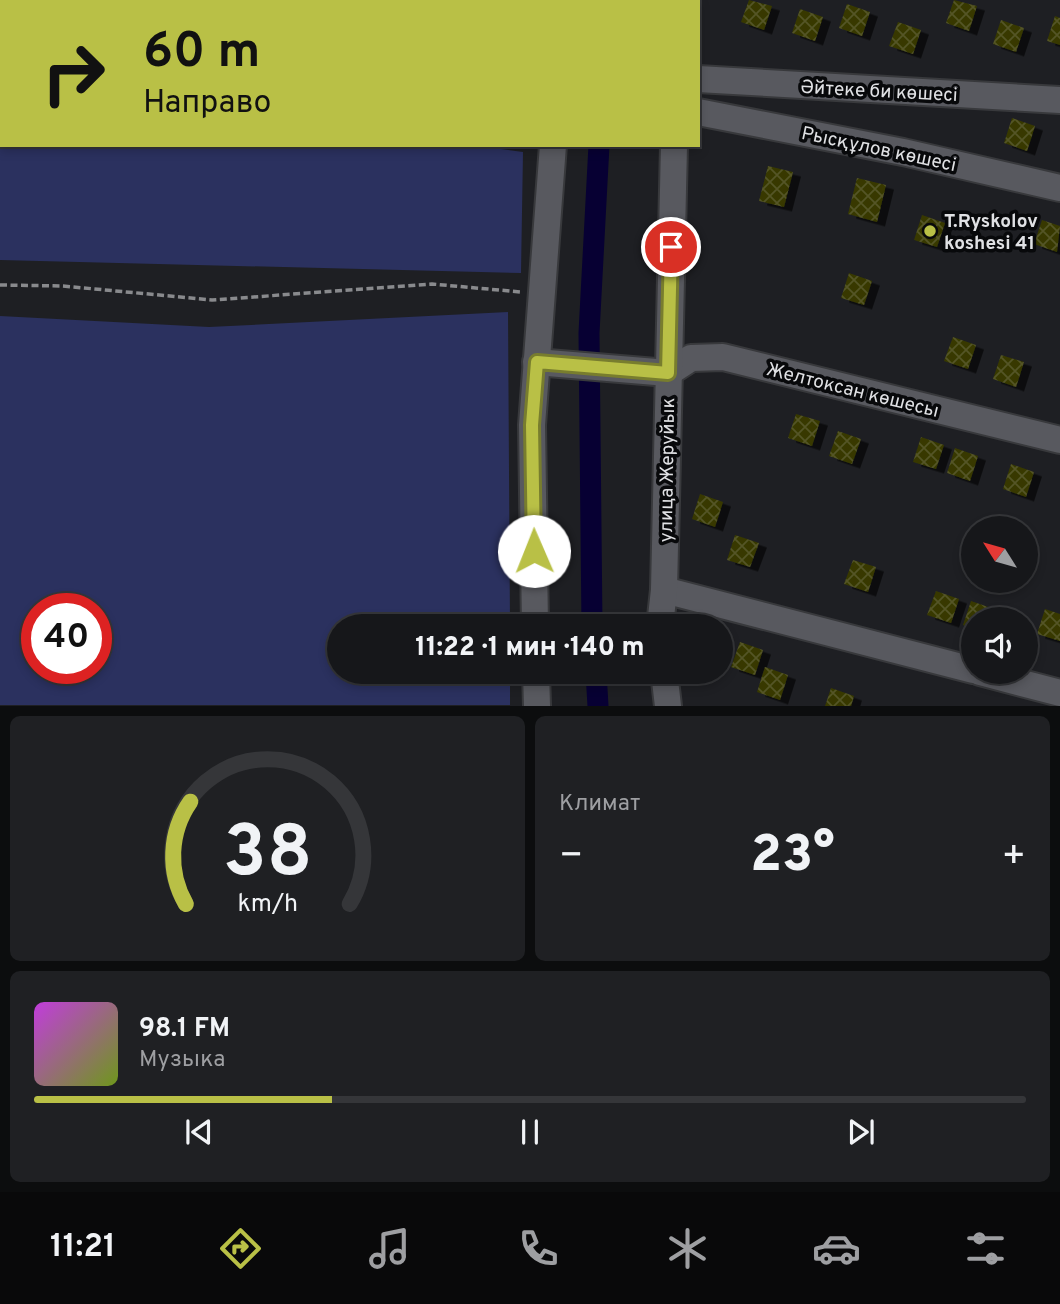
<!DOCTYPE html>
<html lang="ru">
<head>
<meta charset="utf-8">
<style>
  body { margin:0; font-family:Overpass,sans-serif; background:#1f2023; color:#f1f3f6; height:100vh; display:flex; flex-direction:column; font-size:26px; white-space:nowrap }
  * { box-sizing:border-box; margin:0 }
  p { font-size:23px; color:#9e9fa2 }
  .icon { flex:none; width:38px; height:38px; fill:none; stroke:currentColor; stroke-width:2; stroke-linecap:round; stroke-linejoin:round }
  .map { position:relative; height:706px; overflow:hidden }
  .panel { display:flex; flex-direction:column; gap:10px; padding:10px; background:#0c0d0e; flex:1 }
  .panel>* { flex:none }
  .top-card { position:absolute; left:0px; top:0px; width:700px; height:147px; box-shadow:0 4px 10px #0003,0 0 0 2px #353639; background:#b9c046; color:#111; overflow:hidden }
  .needle { width:46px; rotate:307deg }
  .tools { position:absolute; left:961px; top:516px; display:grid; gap:14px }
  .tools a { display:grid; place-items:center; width:77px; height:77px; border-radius:50%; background:#16171a; box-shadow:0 4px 10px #0003,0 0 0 2px #353639; font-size:35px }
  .speed { position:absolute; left:21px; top:593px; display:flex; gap:14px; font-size:35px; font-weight:700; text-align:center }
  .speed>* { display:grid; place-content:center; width:91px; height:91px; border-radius:50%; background:#16171a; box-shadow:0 4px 10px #0003,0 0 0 2px #353639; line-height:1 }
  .speed .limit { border:10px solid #d22; background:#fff; color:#111 }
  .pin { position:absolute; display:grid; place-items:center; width:60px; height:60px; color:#fff; margin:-30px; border:4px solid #fff; border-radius:50%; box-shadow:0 2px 7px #0007 }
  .me { position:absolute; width:77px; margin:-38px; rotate:359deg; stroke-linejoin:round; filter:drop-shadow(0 0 5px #0008) }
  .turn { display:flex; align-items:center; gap:24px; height:147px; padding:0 28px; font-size:32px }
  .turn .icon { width:91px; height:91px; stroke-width:2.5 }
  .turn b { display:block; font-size:49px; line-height:60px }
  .big { font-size:52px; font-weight:800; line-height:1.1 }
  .panel .tile { flex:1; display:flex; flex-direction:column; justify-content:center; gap:10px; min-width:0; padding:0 24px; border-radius:10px; background:#1f2023 }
  .panel .dial { align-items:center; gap:0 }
  .dial svg { height:182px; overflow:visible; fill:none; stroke:#353639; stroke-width:7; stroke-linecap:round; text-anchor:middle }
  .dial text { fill:#f1f3f6; stroke:none }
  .song { display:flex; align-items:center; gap:21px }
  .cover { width:84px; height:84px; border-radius:10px; background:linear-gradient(135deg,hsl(290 70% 55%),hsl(80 70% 35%)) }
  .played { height:7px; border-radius:4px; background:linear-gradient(90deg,#b9c046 30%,#353639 30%) }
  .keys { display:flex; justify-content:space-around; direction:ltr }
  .heat { display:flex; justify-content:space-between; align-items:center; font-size:38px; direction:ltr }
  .panel .tiles { flex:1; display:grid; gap:10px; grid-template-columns:1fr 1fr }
  .tile:last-child { grid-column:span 2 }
  .trip { position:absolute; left:327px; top:614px; width:406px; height:70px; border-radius:35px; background:#16171a; box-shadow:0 4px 10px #0003,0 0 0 2px #353639; font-weight:800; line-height:70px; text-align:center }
  .dock { display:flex; height:112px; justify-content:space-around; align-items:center; background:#09090a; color:#9e9fa2 }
  .dock .icon { width:49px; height:49px }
  .dock .current { color:#b9c046 }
  .dock b { font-size:32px; color:#f1f3f6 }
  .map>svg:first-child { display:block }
  .grass { fill:#2b315f; fill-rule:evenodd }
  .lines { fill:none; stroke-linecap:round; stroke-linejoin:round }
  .canal { stroke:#070033; stroke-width:21 }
  .building { fill:url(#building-cross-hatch); filter:url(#shadow) }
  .minor-casing { stroke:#38393c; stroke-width:30 }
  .path { stroke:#898a8d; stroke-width:3.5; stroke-dasharray:7 3.5; stroke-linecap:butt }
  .minor { stroke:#58595f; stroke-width:26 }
  .route-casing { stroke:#787d2e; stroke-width:18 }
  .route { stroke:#b9c046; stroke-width:12 }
  .poi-dot { fill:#b9c046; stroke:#08090b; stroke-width:2.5 }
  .labels { text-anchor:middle; stroke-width:7; stroke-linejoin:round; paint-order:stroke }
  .street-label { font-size:19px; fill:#e0e1e4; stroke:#08090b }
  .poi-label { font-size:19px; font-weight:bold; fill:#e0e1e4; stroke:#08090b; text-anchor:start }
</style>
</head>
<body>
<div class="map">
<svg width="1060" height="706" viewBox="0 0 1060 706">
  <defs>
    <pattern id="building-cross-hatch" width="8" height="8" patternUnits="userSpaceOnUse" patternTransform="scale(1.75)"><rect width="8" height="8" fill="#373901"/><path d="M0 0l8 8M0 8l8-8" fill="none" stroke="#545526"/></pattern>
    <filter id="shadow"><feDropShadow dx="8" dy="4.5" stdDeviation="0" flood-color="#0009"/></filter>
  </defs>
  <rect width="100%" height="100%" fill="#1e1f23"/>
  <!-- grass -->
  <g class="grass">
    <polygon points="0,0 529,0 2,2 2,36"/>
    <polygon points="0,97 2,145 473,145 523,152 521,273 0,260"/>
    <path d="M508 312 510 626H340V672H510V705H0V316L209 327ZM96 609V668H37V609Z"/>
  </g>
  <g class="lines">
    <!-- canal -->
    <g class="canal">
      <polyline points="607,2 607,0"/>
      <polyline points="592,626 589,333 599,145"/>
      <polyline points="596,672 598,706"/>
    </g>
  </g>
  <!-- building -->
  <g class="building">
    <polygon points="749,0 772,6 764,30 741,22"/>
    <polygon points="954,0 977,6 969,31 946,23"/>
    <polygon points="847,4 870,12 862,36 839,28"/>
    <polygon points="800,9 823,17 815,41 792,33"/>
    <polygon points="1055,16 1060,18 1060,45 1047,41"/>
    <polygon points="1001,20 1024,28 1016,52 993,44"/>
    <polygon points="898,22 921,30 913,54 889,46"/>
    <polygon points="1012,118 1035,126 1027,151 1004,143"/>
    <polygon points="768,166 793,172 784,207 759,201"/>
    <polygon points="857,178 886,185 877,222 848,214"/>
    <polygon points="922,215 945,223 937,247 914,240"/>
    <polygon points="1042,220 1060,226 1057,252 1034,244"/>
    <polygon points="849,273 872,281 864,305 841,298"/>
    <polygon points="953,337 976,345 968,369 944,361"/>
    <polygon points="1001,355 1024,362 1016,387 993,379"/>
    <polygon points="796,414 820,421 812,446 788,438"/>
    <polygon points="838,431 861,439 852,464 829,456"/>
    <polygon points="921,437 944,445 936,469 913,462"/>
    <polygon points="955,448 978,456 970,481 947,473"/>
    <polygon points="1011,464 1034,472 1026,497 1003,489"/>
    <polygon points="700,494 723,502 715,527 692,519"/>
    <polygon points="735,535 759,543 750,567 727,560"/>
    <polygon points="853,560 876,567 868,592 844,584"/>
    <polygon points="936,591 959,599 951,623 927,615"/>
    <polygon points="971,601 994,609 990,620 973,620 973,629 963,625"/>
    <polygon points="1045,609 1060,614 1060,641 1037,634"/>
    <polygon points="740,642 763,650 755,675 731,667"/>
    <polygon points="765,667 788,675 780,700 757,692"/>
    <polygon points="831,688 854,696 851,706 825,706"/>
  </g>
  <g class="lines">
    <defs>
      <g id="minor">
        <polyline points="560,2 560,0"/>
        <polyline points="679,2 679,0"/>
        <polyline points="698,79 1060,100"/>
        <polyline points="698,112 903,152 1060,188"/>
        <polyline points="536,362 668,373 691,358 723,357 1060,440"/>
        <polyline points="664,590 973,670"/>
        <polyline points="535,626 532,425 553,145"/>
        <polyline points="660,626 664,590 674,145"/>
        <polyline points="536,672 537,706"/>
        <polyline points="664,672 668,706"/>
        <polyline points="980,672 1060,693"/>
      </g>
    </defs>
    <!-- minor casing -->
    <use href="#minor" class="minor-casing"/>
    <!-- path -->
    <g class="path">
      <polyline points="0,69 2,69"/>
      <polyline points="0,285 63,286 212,300 432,284 521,292"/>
    </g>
    <!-- minor -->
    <use href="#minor" class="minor"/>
  </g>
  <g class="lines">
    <defs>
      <polyline id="route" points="534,551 532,425 537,362 668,373 671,247"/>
    </defs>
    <!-- route casing -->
    <use href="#route" class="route-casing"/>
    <!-- route -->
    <use href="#route" class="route"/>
  </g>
  <!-- markers -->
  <circle class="poi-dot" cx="930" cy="231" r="7"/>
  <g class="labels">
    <!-- street labels -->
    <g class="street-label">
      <text transform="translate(879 90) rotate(3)" y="7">Әйтеке би көшесі</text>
      <text transform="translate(879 148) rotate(12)" y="7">Рысқұлов көшесі</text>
      <text transform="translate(853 389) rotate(14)" y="7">Желтоксан көшесы</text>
      <text transform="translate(666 470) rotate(-89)" y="7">улица Жеруйык</text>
    </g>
    <!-- poi labels -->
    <g class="poi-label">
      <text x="944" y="227">T.Ryskolov<tspan x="944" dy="22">koshesi 41</tspan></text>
    </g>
  </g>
</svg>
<div class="tools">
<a><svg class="needle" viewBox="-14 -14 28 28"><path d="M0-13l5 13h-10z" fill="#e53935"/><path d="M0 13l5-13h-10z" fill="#9e9fa2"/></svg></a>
<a><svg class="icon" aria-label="sound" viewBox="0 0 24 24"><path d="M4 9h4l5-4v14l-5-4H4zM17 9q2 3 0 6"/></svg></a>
</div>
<div class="speed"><div class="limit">40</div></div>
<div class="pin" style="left:671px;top:247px;background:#d93025"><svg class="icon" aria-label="arrive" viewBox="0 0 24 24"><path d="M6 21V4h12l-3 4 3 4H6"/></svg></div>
<svg class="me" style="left:534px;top:551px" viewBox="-20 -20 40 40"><circle r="19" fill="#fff"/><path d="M0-13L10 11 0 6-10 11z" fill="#b9c046"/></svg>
<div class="trip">11:22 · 1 мин · 140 m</div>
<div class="top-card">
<div class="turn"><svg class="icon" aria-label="right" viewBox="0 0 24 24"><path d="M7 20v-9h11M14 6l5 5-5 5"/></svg><div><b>60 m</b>Направо</div></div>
</div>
</div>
<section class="panel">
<div class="tiles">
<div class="tile dial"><svg viewBox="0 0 100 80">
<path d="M14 69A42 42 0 1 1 86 69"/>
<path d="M14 69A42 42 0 0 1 16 24" stroke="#b9c046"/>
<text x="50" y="56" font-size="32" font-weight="700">38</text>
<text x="50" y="72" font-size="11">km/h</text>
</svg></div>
<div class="tile"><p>Климат</p>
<div class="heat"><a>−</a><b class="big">23°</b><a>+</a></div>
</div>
<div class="tile">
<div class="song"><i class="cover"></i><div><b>98.1 FM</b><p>Музыка</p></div></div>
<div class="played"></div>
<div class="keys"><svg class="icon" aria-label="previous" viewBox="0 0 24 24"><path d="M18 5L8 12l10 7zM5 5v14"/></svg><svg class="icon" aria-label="pause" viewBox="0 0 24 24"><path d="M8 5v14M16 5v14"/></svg><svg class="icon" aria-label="next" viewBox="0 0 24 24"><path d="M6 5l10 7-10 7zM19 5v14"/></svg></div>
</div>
</div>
</section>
<nav class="dock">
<b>11:21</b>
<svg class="icon current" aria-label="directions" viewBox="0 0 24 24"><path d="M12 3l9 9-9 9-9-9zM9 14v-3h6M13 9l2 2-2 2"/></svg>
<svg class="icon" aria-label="music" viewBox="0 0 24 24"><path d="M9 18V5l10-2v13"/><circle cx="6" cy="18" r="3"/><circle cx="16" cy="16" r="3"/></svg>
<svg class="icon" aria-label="phone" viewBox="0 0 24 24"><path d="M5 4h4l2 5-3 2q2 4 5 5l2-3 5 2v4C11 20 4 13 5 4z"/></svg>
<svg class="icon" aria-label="climate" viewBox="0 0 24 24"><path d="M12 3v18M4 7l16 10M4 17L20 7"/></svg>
<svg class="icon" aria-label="car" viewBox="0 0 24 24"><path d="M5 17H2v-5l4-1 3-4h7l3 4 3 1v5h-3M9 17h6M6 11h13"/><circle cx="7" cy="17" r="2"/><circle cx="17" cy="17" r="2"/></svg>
<svg class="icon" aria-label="filters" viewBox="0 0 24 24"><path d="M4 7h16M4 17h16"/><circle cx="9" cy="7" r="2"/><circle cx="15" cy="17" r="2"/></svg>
</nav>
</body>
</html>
